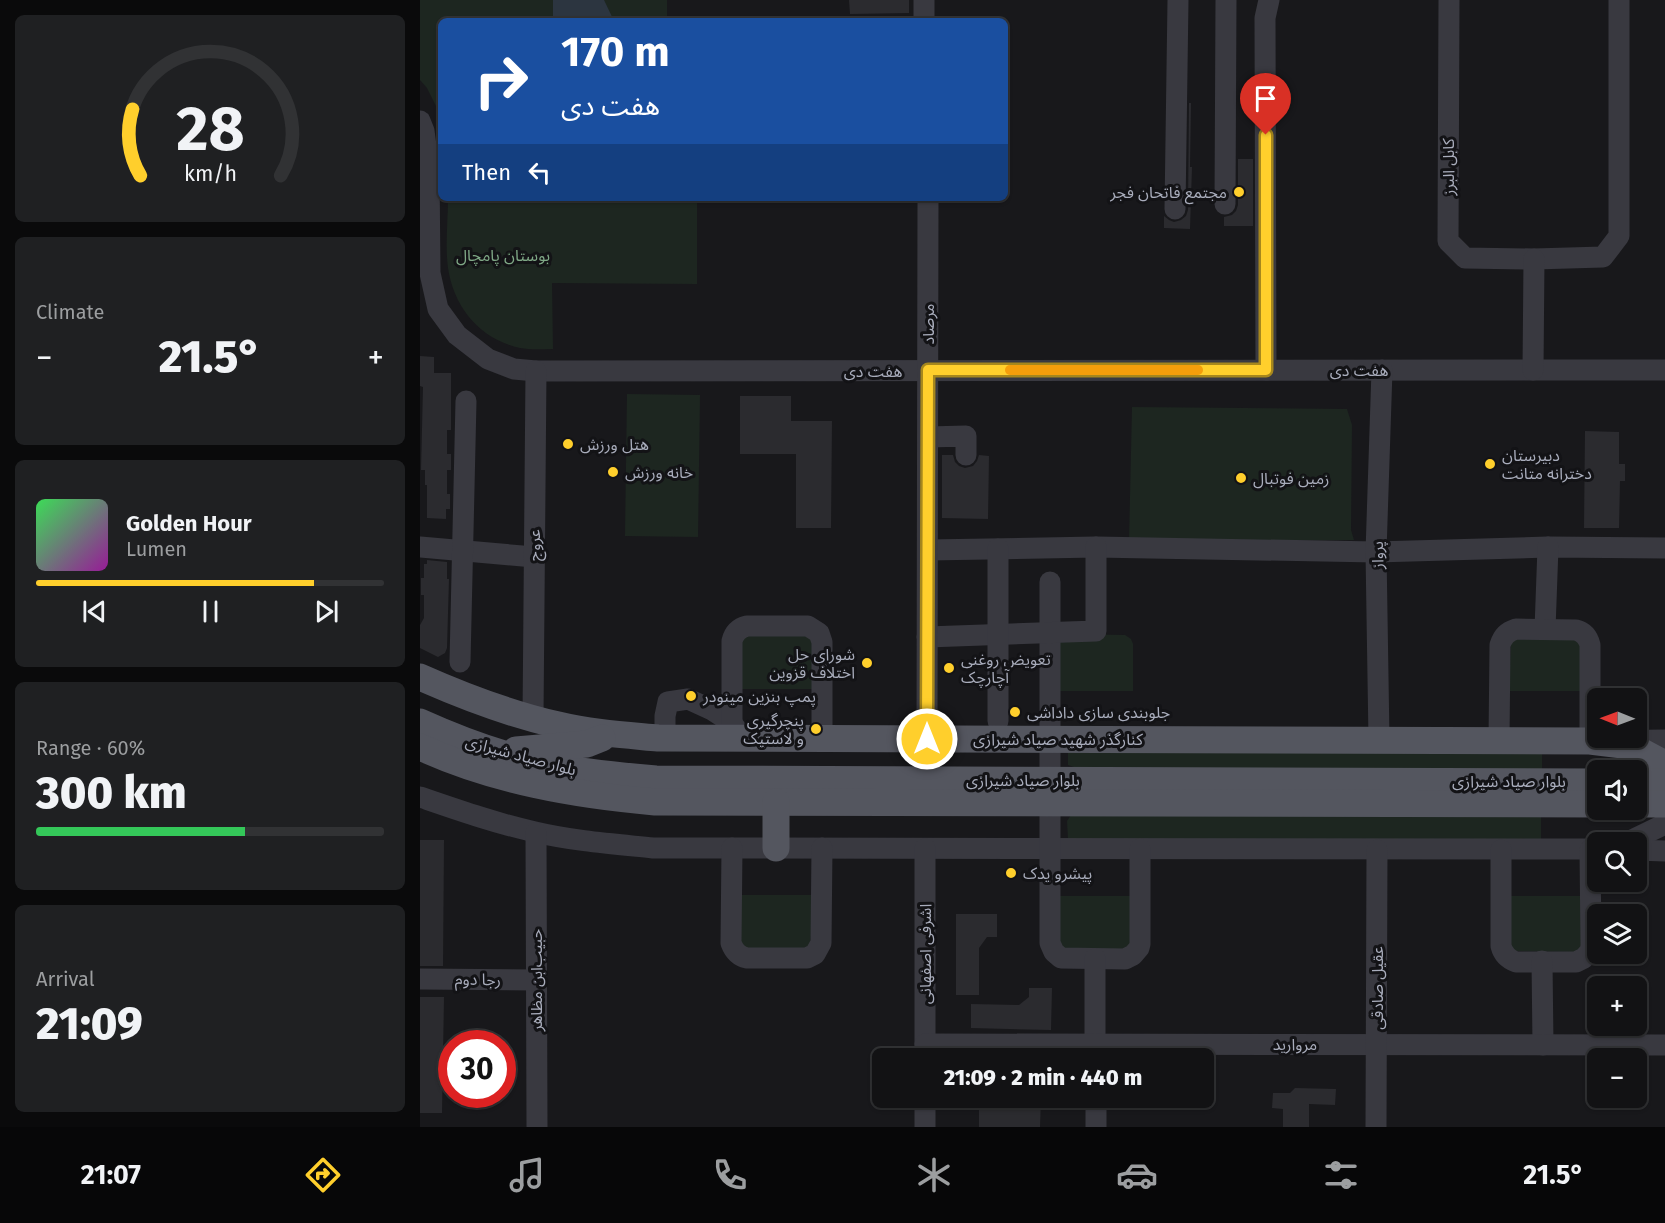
<!DOCTYPE html>
<html lang="en">
<head>
<meta charset="utf-8">
<style>
  body { margin:0; font-family:"Fira Sans","Noto Sans Arabic",sans-serif; background:#1f2022; color:#f1f3f6; height:100vh; display:flex; flex-direction:column; font-size:22px; white-space:nowrap }
  * { box-sizing:border-box; margin:0 }
  p { font-size:20px; color:#9c9ea0 }
  .icon { flex:none; width:33px; height:33px; fill:none; stroke:currentColor; stroke-width:2; stroke-linecap:round; stroke-linejoin:round }
  .map { position:relative; flex:1; overflow:hidden }
  .side { display:flex; flex-direction:column; gap:15px; padding:15px; background:#0a0a0b; width:420px }
  .side>* { flex:none }
  .banner { position:absolute; left:18px; top:18px; width:570px; height:183px; border-radius:9px; box-shadow:0 2px 4px #0004,0 0 0 2px #313234; background:#1a4fa0; color:#fff; overflow:hidden }
  .needle { width:39px; rotate:271deg }
  .buttons { position:absolute; left:1167px; top:688px; display:grid; gap:12px }
  .buttons a { display:grid; place-items:center; width:60px; height:60px; border-radius:9px; background:#121214; box-shadow:0 2px 4px #0004,0 0 0 2px #313234; font-size:30px }
  .speed { position:absolute; left:18px; top:1030px; display:flex; gap:12px; font-size:30px; font-weight:700; text-align:center }
  .speed>* { display:grid; place-content:center; width:78px; height:78px; border-radius:50%; background:#121214; box-shadow:0 2px 4px #0004,0 0 0 2px #313234; line-height:1 }
  .speed .limit { border:9px solid #d22; background:#fff; color:#111 }
  .pin { position:absolute; display:grid; place-items:center; width:51px; height:51px; color:#fff; margin:-62px -26px; border-radius:50% 50% 50% 0; rotate:-45deg; box-shadow:0 0 6px #0007 }
  .pin .icon { rotate:45deg }
  .me { position:absolute; width:66px; margin:-33px; rotate:0deg; stroke-linejoin:round; filter:drop-shadow(0 0 4px #0008) }
  .turn { display:flex; align-items:center; gap:21px; height:126px; padding:0 24px; font-size:27px }
  .turn .icon { width:78px; height:78px; stroke-width:2.5 }
  .turn b { display:block; font-size:42px; line-height:51px }
  .then { display:flex; align-items:center; height:57px; padding:0 24px; background:#0003; gap:12px; font-size:22px }
  .big { font-size:45px; font-weight:800; line-height:1.1 }
  .side .tile { flex:1; display:flex; flex-direction:column; justify-content:center; gap:9px; min-width:0; padding:0 21px; border-radius:9px; background:#1f2022 }
  .side .dial { align-items:center; gap:0 }
  .dial svg { height:156px; overflow:visible; fill:none; stroke:#313234; stroke-width:7; stroke-linecap:round; text-anchor:middle }
  .dial text { fill:#f1f3f6; stroke:none }
  .song { display:flex; align-items:center; gap:18px }
  .cover { width:72px; height:72px; border-radius:9px; background:linear-gradient(135deg,hsl(130 70% 55%),hsl(300 70% 35%)) }
  .played { height:6px; border-radius:3px; background:linear-gradient(90deg,#ffcf2c 80%,#313234 80%) }
  .keys { display:flex; justify-content:space-around; direction:ltr }
  .heat { display:flex; justify-content:space-between; align-items:center; font-size:33px; direction:ltr }
  .charge { height:9px; border-radius:4px; background:linear-gradient(90deg,#34c759 60%,#313234 0) }
  .trip { position:absolute; left:452px; top:1048px; width:342px; height:60px; border-radius:9px; background:#121214; box-shadow:0 2px 4px #0004,0 0 0 2px #313234; font-weight:800; line-height:60px; text-align:center }
  .tabs { display:flex; height:96px; justify-content:space-around; align-items:center; background:#070708; color:#9c9ea0 }
  .tabs .icon { width:42px; height:42px }
  .tabs .active { color:#ffcf2c }
  .tabs b { font-size:27px; color:#f1f3f6 }
  main { display:flex; flex:1; min-height:0 }
  .map>svg:first-child { display:block }
  .green { fill:#1d2620 }
  .water { fill:#2c3540 }
  .building { fill:#2b2b2f }
  .lines { fill:none; stroke-linecap:round; stroke-linejoin:round }
  .minor { stroke:#393940; stroke-width:21 }
  .major { stroke:#54565f; stroke-width:27 }
  .route-casing { stroke:#a6871d; stroke-width:15 }
  .route { stroke:#ffcf2c; stroke-width:10 }
  .slow { stroke:#f59e0b; stroke-width:10 }
  .poi-dot { fill:#ffcf2c; stroke:#131316; stroke-width:2 }
  .labels { text-anchor:middle; stroke-width:6; stroke-linejoin:round; paint-order:stroke }
  .street-label { font-size:16px; fill:#a9adbc; stroke:#131316 }
  .poi-label { font-size:16px; fill:#a9adbc; stroke:#131316; text-anchor:start }
  .park-label { font-size:16px; fill:#7fa886; stroke:#131316 }
</style>
</head>
<body>
<main>
<section class="side">
<div class="tile dial"><svg viewBox="0 0 100 80">
<path d="M14 69A42 42 0 1 1 86 69"/>
<path d="M14 69A42 42 0 0 1 10 35" stroke="#ffcf2c"/>
<text x="50" y="56" font-size="32" font-weight="700">28</text>
<text x="50" y="72" font-size="11">km/h</text>
</svg></div>
<div class="tile"><p>Climate</p>
<div class="heat"><a>−</a><b class="big">21.5°</b><a>+</a></div>
</div>
<div class="tile">
<div class="song"><i class="cover"></i><div><b>Golden Hour</b><p>Lumen</p></div></div>
<div class="played"></div>
<div class="keys"><svg class="icon" aria-label="previous" viewBox="0 0 24 24"><path d="M18 5L8 12l10 7zM5 5v14"/></svg><svg class="icon" aria-label="pause" viewBox="0 0 24 24"><path d="M8 5v14M16 5v14"/></svg><svg class="icon" aria-label="next" viewBox="0 0 24 24"><path d="M6 5l10 7-10 7zM19 5v14"/></svg></div>
</div>
<div class="tile"><p>Range · 60%</p><b class="big">300 km</b><div class="charge"></div></div>
<div class="tile"><p>Arrival</p><b class="big">21:09</b></div>
</section>
<div class="map">
<svg width="1245" height="1127" viewBox="0 0 1245 1127">
  <rect width="100%" height="100%" fill="#18181b"/>
  <!-- green -->
  <g class="green">
    <polygon points="0,0 247,0 247,21 21,21 21,116 7,88 0,80"/>
    <path d="M28 198H277V284L132 283 133 349C122 349 111 350 100 348 60 339 34 308 28 268 25 245 28 221 28 198Z"/>
    <polygon points="207,394 280,395 278,537 205,536"/>
    <polygon points="712,407 927,409 932,425 931,530 934,540 709,542"/>
    <polygon points="386,634 393,638 394,689 319,689 319,642 324,635"/>
    <polygon points="647,634 705,635 711,639 713,644 713,691 638,691 638,644"/>
    <polygon points="1160,637 1164,691 1089,691 1091,639"/>
    <polygon points="1122,746 1122,775 660,769 648,765 648,752"/>
    <polygon points="1121,812 1121,840 648,839 647,821 651,815"/>
    <polygon points="319,895 394,895 390,949 328,951 319,944"/>
    <polygon points="638,896 712,896 712,943 709,950 647,952 638,945"/>
    <polygon points="1089,896 1164,896 1164,943 1156,952 1095,951 1089,945"/>
  </g>
  <!-- water -->
  <polygon class="water" points="133,0 184,0 194,21 133,21"/>
  <!-- building -->
  <g class="building">
    <polygon points="429,0 489,0 489,13 430,14"/>
    <polygon points="769,103 771,103 770,167 772,167 770,229 744,228 744,216 749,220 754,222 761,220 766,216 768,210"/>
    <polygon points="818,159 833,159 833,226 804,226 804,217 812,215 816,211 818,205"/>
    <polygon points="0,356 14,357 14,373 31,373 31,430 27,430 27,454 31,454 31,470 27,470 27,494 30,494 30,509 26,509 26,519 7,518 7,485 5,485 5,470 1,470 3,387 0,386"/>
    <polygon points="320,396 371,396 371,421 412,421 411,528 376,528 376,454 320,454"/>
    <polygon points="1165,431 1199,432 1199,464 1205,464 1205,481 1200,481 1199,528 1164,528"/>
    <polygon points="522,455 533,455 535,462 539,466 545,468 553,466 557,461 559,455 569,456 568,519 522,518"/>
    <polygon points="7,560 27,562 27,579 29,579 27,648 25,653 18,657 0,648 0,625 4,618 4,595 1,595 1,578 4,578 4,564 7,564"/>
    <polygon points="0,840 24,840 23,966 0,966"/>
    <polygon points="536,914 577,914 577,937 567,937 559,948 559,995 536,995"/>
    <polygon points="609,988 632,988 631,1030 551,1028 551,1004 599,1005 609,997"/>
    <polygon points="0,997 24,997 22,1113 0,1113"/>
    <polygon points="875,1088 916,1089 915,1105 889,1104 889,1127 863,1127 863,1109 852,1108 853,1093 870,1093"/>
    <polygon points="559,1098 621,1098 620,1127 559,1127"/>
  </g>
  <g class="lines">
    <!-- minor -->
    <g class="minor">
      <polyline points="504,0 504,21"/>
      <polyline points="1029,0 1028,241 1045,258 1114,259 1183,257 1199,236 1199,0"/>
      <polyline points="0,121 4,131 9,168 10,273 18,309 37,335 68,359 94,369 116,371 1245,370"/>
      <polyline points="805,204 806,0"/>
      <polyline points="755,209 758,0"/>
      <polyline points="846,370 845,18 849,0"/>
      <polyline points="1113,370 1114,259"/>
      <polyline points="508,437 546,436 546,455"/>
      <polyline points="0,547 114,557"/>
      <polyline points="508,550 676,547 956,552 1128,547 1245,548"/>
      <polyline points="630,582 630,780"/>
      <polyline points="1125,629 1128,547"/>
      <polyline points="507,637 676,631 676,547"/>
      <polyline points="40,662 46,401"/>
      <polyline points="113,718 116,371"/>
      <polyline points="578,721 578,549"/>
      <polyline points="245,738 245,716 248,702 268,699 292,710 312,723 317,730"/>
      <path d="M312 738V641C314 633 319 628 327 626H388L399 633 402 642V738"/>
      <polyline points="507,739 508,198"/>
      <polyline points="959,740 956,552 962,370"/>
      <path d="M1079 740 1080 645C1083 636 1087 632 1096 629L1156 630C1164 632 1168 637 1170 645V741L1245 740"/>
      <path d="M0 797C38 810 75 823 115 832 153 841 194 844 233 848L1178 849"/>
      <polyline points="630,803 630,943 634,952 641,958 705,959 713,955 719,948 720,944 720,849"/>
      <polyline points="116,833 117,1127"/>
      <polyline points="1202,843 1210,841 1245,824"/>
      <path d="M312 848 311 943C314 951 318 956 327 958H387L395 954 401 943 402 848"/>
      <polyline points="505,849 505,1059"/>
      <path d="M1081 850V946C1083 954 1088 959 1096 962H1156L1164 958 1170 951 1171 946 1170 850"/>
      <polyline points="1216,850 1245,851"/>
      <polyline points="675,959 675,1043"/>
      <polyline points="1122,961 1123,1045"/>
      <polyline points="0,979 116,980"/>
      <polyline points="505,1044 1245,1045"/>
      <polyline points="505,1098 505,1127"/>
      <polyline points="676,1098 676,1127"/>
      <polyline points="956,1127 957,850"/>
    </g>
    <!-- major -->
    <g class="major">
      <path d="M0 677C45 697 90 714 138 725 171 733 205 735 238 738L1170 741 1211 746 1245 764"/>
      <path d="M0 722C42 741 86 757 131 766 166 773 201 776 236 779L1178 782"/>
      <path d="M0 747C74 781 155 795 235 802L1178 804"/>
      <polyline points="96,750 167,744 182,738"/>
      <polyline points="1216,782 1245,782"/>
      <polyline points="1216,804 1245,804"/>
      <polyline points="356,848 356,802"/>
    </g>
  </g>
  <g class="lines">
    <defs>
      <polyline id="route" points="507,739 508,370 846,370 846,135"/>
    </defs>
    <!-- route casing -->
    <use href="#route" class="route-casing"/>
    <!-- route -->
    <use href="#route" class="route"/>
    <!-- slow -->
    <polyline class="slow" points="590,370 778,370"/>
  </g>
  <!-- markers -->
  <g class="poi-dot">
    <circle cx="819" cy="192" r="6"/>
    <circle cx="148" cy="444" r="6"/>
    <circle cx="1070" cy="464" r="6"/>
    <circle cx="193" cy="472" r="6"/>
    <circle cx="821" cy="478" r="6"/>
    <circle cx="447" cy="663" r="6"/>
    <circle cx="529" cy="668" r="6"/>
    <circle cx="271" cy="696" r="6"/>
    <circle cx="595" cy="712" r="6"/>
    <circle cx="396" cy="729" r="6"/>
    <circle cx="591" cy="873" r="6"/>
  </g>
  <g class="labels">
    <!-- street labels -->
    <g class="street-label">
      <text transform="translate(1028 167) rotate(-90)" y="6">کابل البرز</text>
      <text transform="translate(508 324) rotate(-90)" y="6">مرصاد</text>
      <text x="939" y="376">هفت دی</text>
      <text x="453" y="377">هفت دی</text>
      <text transform="translate(114 545) rotate(-90)" y="6">عروج</text>
      <text transform="translate(957 555) rotate(-90)" y="6">پرواز</text>
      <text x="638" y="745">کنارگذر شهید صیاد شیرازی</text>
      <text transform="translate(101 755) rotate(15)" y="6">بلوار صیاد شیرازی</text>
      <text x="603" y="786">بلوار صیاد شیرازی</text>
      <text x="1089" y="787">بلوار صیاد شیرازی</text>
      <text transform="translate(505 954) rotate(-90)" y="6">اشرفی اصفهانی</text>
      <text transform="translate(58 979) rotate(1)" y="6">رجا دوم</text>
      <text transform="translate(116 980) rotate(-90)" y="6">حبیب‌ابن مظاهر</text>
      <text transform="translate(957 988) rotate(-90)" y="6">عقیل صادقی</text>
      <text x="875" y="1050">مروارید</text>
    </g>
    <!-- poi labels -->
    <g class="poi-label">
      <text x="807" y="198" text-anchor="end">مجتمع فاتحان فجر</text>
      <text x="160" y="450">هتل ورزش</text>
      <text x="1082" y="461">دبیرستان<tspan x="1082" dy="18">دخترانه متانت</tspan></text>
      <text x="205" y="478">خانه ورزش</text>
      <text x="833" y="484">زمین فوتبال</text>
      <text x="435" y="660" text-anchor="end">شورای حل<tspan x="435" dy="18">اختلاف قزوین</tspan></text>
      <text x="541" y="665">تعویض روغنی<tspan x="541" dy="18">آچارچک</tspan></text>
      <text x="283" y="702">پمپ بنزین مینودر</text>
      <text x="607" y="718">جلوبندی سازی داداشی</text>
      <text x="384" y="726" text-anchor="end">پنچرگیری<tspan x="384" dy="18">و لاستیک</tspan></text>
      <text x="603" y="879">پیشرو یدک</text>
    </g>
    <!-- park labels -->
    <g class="park-label">
      <text x="83" y="261">بوستان پامچال</text>
    </g>
  </g>
</svg>
<div class="buttons">
<a><svg class="needle" viewBox="-14 -14 28 28"><path d="M0-13l5 13h-10z" fill="#e53935"/><path d="M0 13l5-13h-10z" fill="#9c9ea0"/></svg></a>
<a><svg class="icon" aria-label="sound" viewBox="0 0 24 24"><path d="M4 9h4l5-4v14l-5-4H4zM17 9q2 3 0 6"/></svg></a>
<a><svg class="icon" aria-label="search" viewBox="0 0 24 24"><circle cx="10" cy="10" r="6"/><path d="M15 15l6 6"/></svg></a>
<a><svg class="icon" aria-label="layers" viewBox="0 0 24 24"><path d="M12 4l9 5-9 5-9-5zM3 14l9 5 9-5"/></svg></a>
<a>+</a>
<a>−</a>
</div>
<div class="speed"><div class="limit">30</div></div>
<div class="pin" style="left:846px;top:135px;background:#d93025"><svg class="icon" aria-label="arrive" viewBox="0 0 24 24"><path d="M6 21V4h12l-3 4 3 4H6"/></svg></div>
<svg class="me" style="left:507px;top:739px" viewBox="-20 -20 40 40"><circle r="17" fill="#ffcf2c" stroke="#fff" stroke-width="3"/><path d="M0-11L8 9 0 5-8 9z" fill="#fff"/></svg>
<div class="trip">21:09 · 2 min · 440 m</div>
<div class="banner">
<div class="turn"><svg class="icon" aria-label="right" viewBox="0 0 24 24"><path d="M7 20v-9h11M14 6l5 5-5 5"/></svg><div><b>170 m</b>هفت دی</div></div>
<div class="then">Then<svg class="icon" aria-label="left" viewBox="0 0 24 24"><path d="M17 20v-9H6M10 6l-5 5 5 5"/></svg></div>
</div>
</div>
</main>
<nav class="tabs">
<b>21:07</b>
<svg class="icon active" aria-label="directions" viewBox="0 0 24 24"><path d="M12 3l9 9-9 9-9-9zM9 14v-3h6M13 9l2 2-2 2"/></svg>
<svg class="icon" aria-label="music" viewBox="0 0 24 24"><path d="M9 18V5l10-2v13"/><circle cx="6" cy="18" r="3"/><circle cx="16" cy="16" r="3"/></svg>
<svg class="icon" aria-label="phone" viewBox="0 0 24 24"><path d="M5 4h4l2 5-3 2q2 4 5 5l2-3 5 2v4C11 20 4 13 5 4z"/></svg>
<svg class="icon" aria-label="climate" viewBox="0 0 24 24"><path d="M12 3v18M4 7l16 10M4 17L20 7"/></svg>
<svg class="icon" aria-label="car" viewBox="0 0 24 24"><path d="M5 17H2v-5l4-1 3-4h7l3 4 3 1v5h-3M9 17h6M6 11h13"/><circle cx="7" cy="17" r="2"/><circle cx="17" cy="17" r="2"/></svg>
<svg class="icon" aria-label="filters" viewBox="0 0 24 24"><path d="M4 7h16M4 17h16"/><circle cx="9" cy="7" r="2"/><circle cx="15" cy="17" r="2"/></svg>
<b>21.5°</b>
</nav>
</body>
</html>
